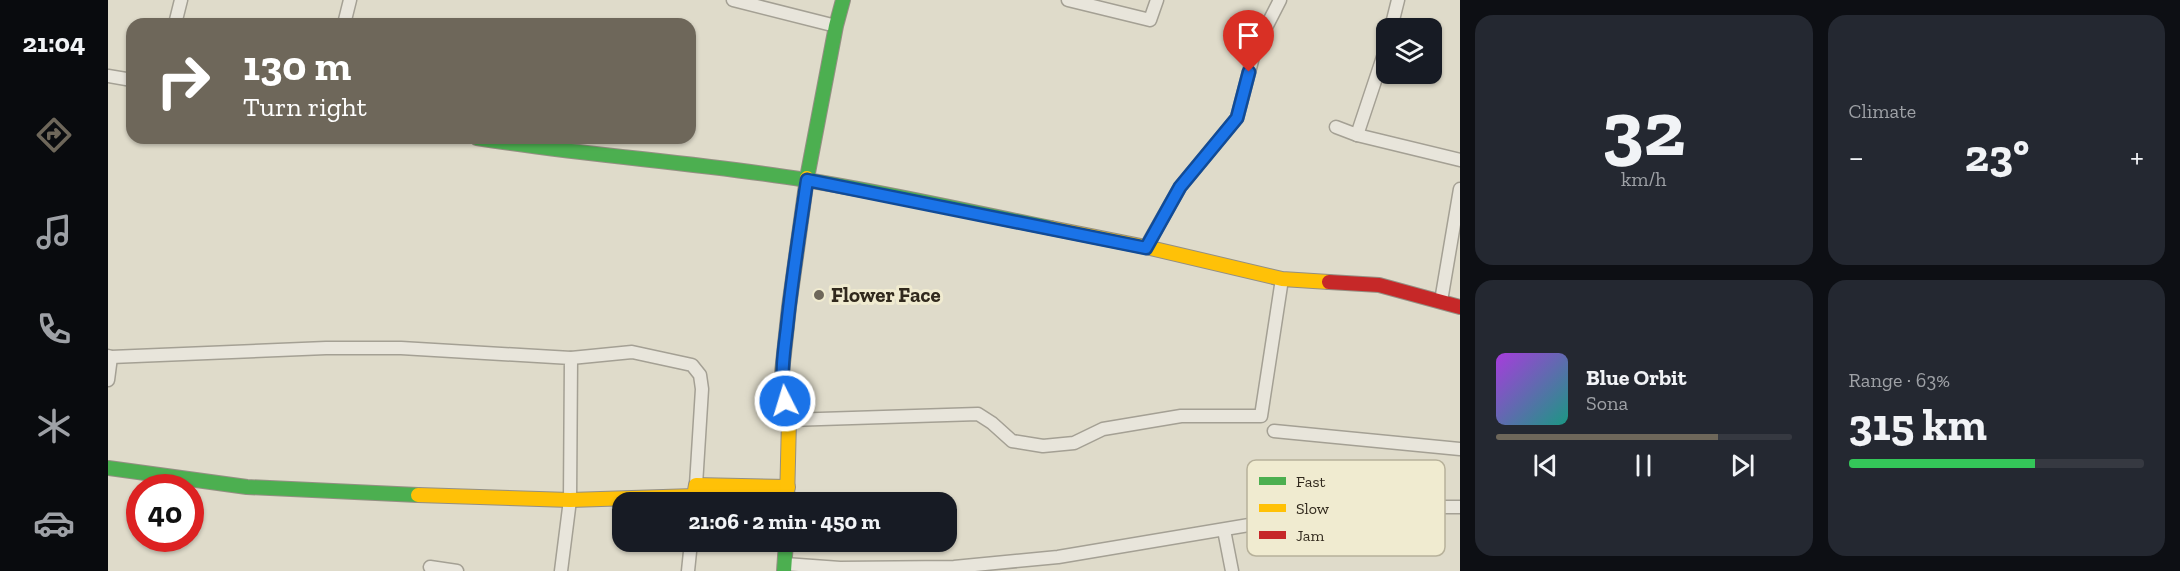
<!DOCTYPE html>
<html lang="en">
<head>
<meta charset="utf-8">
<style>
  body { margin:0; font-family:"Zilla Slab",serif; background:#242831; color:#f1f3f6; height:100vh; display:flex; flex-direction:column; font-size:22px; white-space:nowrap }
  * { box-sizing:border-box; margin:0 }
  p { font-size:20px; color:#9ea1a6 }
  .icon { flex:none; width:33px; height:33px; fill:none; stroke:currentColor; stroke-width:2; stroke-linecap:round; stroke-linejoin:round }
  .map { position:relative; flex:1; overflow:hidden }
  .details { display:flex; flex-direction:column; gap:15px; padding:15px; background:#0d0f14; width:720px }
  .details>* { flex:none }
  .banner { position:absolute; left:18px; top:18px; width:570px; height:126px; border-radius:18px; box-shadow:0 2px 4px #0004; background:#6e675a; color:#fff; overflow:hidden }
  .controls { position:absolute; left:1268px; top:18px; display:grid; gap:12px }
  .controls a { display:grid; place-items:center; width:66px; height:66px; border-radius:12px; background:#171b24; box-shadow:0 2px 4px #0004; font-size:30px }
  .speed { position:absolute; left:18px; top:474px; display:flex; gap:12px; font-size:30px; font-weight:700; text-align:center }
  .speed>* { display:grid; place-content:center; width:78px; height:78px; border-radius:50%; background:#171b24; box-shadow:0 2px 4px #0004; line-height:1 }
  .speed .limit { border:9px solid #d22; background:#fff; color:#111 }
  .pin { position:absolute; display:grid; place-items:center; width:51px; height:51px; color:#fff; margin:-62px -26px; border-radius:50% 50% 50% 0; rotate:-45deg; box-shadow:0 0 6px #0007 }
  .pin .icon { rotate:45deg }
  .me { position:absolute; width:66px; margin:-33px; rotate:355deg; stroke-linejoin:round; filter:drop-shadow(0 0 4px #0008) }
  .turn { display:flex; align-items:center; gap:21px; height:126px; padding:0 18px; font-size:27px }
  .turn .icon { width:78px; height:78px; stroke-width:2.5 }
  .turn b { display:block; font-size:42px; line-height:51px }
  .big { font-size:45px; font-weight:800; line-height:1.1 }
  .details .tile { flex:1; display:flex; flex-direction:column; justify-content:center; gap:9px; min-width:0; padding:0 21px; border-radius:18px; background:#242831 }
  .details .dial { align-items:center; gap:0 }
  .dial b { font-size:78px; line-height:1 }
  .song { display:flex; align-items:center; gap:18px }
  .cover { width:72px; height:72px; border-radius:9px; background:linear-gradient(135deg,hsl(280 70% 55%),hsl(170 70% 35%)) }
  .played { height:6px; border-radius:3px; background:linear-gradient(90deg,#6e675a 75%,#363941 75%) }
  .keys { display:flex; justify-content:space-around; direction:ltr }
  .heat { display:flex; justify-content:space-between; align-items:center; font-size:33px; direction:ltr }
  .charge { height:9px; border-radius:4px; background:linear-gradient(90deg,#34c759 63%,#363941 0) }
  .details .tiles { flex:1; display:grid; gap:15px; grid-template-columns:repeat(2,1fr) }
  .trip { position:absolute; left:504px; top:492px; width:345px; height:60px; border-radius:18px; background:#171b24; box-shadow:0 2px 4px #0004; font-weight:800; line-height:60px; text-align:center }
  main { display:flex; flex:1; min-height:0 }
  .menu { display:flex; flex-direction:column; width:108px; justify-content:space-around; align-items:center; background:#090b0e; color:#9ea1a6 }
  .menu .icon { width:42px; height:42px }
  .menu .active { color:#6e675a }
  .menu b { font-size:27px; color:#f1f3f6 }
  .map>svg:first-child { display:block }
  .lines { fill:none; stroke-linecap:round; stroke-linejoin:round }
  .street-casing { stroke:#a4a094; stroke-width:15 }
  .fast-casing { stroke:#948f83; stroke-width:16 }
  .slow-casing { stroke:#948f83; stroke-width:16 }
  .jam-casing { stroke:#948f83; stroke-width:16 }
  .street { stroke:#e8e5db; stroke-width:12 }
  .fast { stroke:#4caf50; stroke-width:14 }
  .slow { stroke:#ffc107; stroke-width:14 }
  .jam { stroke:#c62828; stroke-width:14 }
  .route-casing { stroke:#114b97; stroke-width:15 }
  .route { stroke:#1a73e8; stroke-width:10 }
  .poi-dot { fill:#6e675a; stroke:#f0ebd0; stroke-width:2 }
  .labels { text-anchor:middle; stroke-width:6; stroke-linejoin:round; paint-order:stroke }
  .poi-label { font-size:21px; font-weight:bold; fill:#31291d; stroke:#f0ebd0; text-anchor:start }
  .key { fill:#f0ebd0; stroke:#b7b19a; stroke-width:1.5 }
  .key-label { font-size:16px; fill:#31291d }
</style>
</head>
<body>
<main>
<nav class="menu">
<b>21:04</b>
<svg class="icon active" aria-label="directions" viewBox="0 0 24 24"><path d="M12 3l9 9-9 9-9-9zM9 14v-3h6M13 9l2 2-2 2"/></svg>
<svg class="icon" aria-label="music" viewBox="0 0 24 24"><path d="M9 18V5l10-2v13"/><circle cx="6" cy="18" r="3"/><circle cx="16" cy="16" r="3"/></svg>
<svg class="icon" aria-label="phone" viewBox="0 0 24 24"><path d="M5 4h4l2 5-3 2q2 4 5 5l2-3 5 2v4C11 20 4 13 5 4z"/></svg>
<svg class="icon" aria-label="climate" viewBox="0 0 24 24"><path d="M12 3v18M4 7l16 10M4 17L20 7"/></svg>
<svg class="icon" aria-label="car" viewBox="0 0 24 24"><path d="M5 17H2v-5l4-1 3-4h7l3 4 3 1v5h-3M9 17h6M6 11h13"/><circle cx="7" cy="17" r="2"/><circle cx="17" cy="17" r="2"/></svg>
</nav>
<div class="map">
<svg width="1352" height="571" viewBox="0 0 1352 571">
  <rect width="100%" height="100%" fill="#dfdbca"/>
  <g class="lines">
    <defs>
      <g id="street">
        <polyline points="625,0 728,26"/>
        <polyline points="960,0 1042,20 1049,0"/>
        <polyline points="67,24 73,0"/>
        <polyline points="236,24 242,0"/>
        <polyline points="1283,28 1290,0"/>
        <polyline points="0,76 24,80"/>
        <polyline points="1228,127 1249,135 1278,48"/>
        <polyline points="1249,135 1352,160"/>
        <polyline points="1038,247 1072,187 1129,118 1147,49 1172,0"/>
        <polyline points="1333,301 1352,189"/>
        <polyline points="0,356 3,357 0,380"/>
        <polyline points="3,357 218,348 293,348 463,358 462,500 453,571"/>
        <polyline points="463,358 524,352 584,365 592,375 594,389 588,485"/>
        <polyline points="681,420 870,414 884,423 904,441 935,446 966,443 995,429 1073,416 1153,416 1174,279"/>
        <polyline points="1166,431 1352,449"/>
        <polyline points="1116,530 1124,571"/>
        <polyline points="677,564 732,568 846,567 950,557 1201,515 1284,507 1352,507"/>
        <polyline points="322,567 349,571"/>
        <polyline points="580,571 583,542"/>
      </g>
      <g id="fast">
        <path d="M369 138C478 156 589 162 698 180 780 193 862 212 943 228"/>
        <polyline points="699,178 728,26 735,0"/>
        <polyline points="0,468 139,487 310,495"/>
        <polyline points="676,571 678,542"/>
      </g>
      <g id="slow">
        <polyline points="943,228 1038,247 1174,279 1221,282"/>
        <polyline points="310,495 462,500 586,496 588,485 680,487"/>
        <polyline points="679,502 681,420 673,382 681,307 699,178"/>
      </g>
      <polyline id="jam" points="1221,282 1271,285 1352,307"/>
    </defs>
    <!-- street casing -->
    <use href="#street" class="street-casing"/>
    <!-- fast casing -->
    <use href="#fast" class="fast-casing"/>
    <!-- slow casing -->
    <use href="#slow" class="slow-casing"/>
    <!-- jam casing -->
    <use href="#jam" class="jam-casing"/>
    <!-- street -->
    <use href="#street" class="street"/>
    <!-- fast -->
    <use href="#fast" class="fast"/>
    <!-- slow -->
    <use href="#slow" class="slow"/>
    <!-- jam -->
    <use href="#jam" class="jam"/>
  </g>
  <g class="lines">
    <defs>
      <path id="route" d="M677 401C672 376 676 352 679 327 684 278 692 229 699 180L1038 248 1072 187 1129 118 1141 72"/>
    </defs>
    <!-- route casing -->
    <use href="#route" class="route-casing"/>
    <!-- route -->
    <use href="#route" class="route"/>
  </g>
  <!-- markers -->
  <circle class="poi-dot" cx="711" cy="295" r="6"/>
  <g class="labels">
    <!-- poi labels -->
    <g class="poi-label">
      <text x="723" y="302">Flower Face</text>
    </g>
  </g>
  <!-- legend -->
  <rect x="1139" y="460" width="198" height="96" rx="9" class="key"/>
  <rect x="1151" y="477" width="27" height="8" fill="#4caf50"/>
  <rect x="1151" y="504" width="27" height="8" fill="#ffc107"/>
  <rect x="1151" y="531" width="27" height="8" fill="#c62828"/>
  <g class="key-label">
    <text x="1188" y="487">Fast</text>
    <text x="1188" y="514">Slow</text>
    <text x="1188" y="541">Jam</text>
  </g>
</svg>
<div class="controls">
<a><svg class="icon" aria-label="layers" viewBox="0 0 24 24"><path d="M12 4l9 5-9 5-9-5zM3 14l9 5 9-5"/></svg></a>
</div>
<div class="speed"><div class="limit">40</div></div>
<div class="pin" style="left:1141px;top:72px;background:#d93025"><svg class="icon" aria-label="arrive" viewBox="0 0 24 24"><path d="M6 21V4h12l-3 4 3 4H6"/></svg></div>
<svg class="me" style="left:677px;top:401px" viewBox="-20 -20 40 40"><circle r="17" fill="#1a73e8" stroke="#fff" stroke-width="3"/><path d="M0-11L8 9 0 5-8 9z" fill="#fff"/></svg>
<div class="trip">21:06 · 2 min · 450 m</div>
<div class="banner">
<div class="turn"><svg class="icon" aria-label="right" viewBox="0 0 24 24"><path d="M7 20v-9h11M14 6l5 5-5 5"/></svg><div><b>130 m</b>Turn right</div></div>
</div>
</div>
<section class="details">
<div class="tiles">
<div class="tile dial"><b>32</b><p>km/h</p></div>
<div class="tile"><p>Climate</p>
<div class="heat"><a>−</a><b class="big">23°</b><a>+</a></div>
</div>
<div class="tile">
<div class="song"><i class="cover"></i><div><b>Blue Orbit</b><p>Sona</p></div></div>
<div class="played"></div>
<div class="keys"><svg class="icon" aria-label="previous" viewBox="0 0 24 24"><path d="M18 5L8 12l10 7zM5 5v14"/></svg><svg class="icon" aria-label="pause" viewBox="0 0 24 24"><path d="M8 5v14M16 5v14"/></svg><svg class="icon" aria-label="next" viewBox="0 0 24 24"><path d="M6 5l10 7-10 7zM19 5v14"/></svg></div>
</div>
<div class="tile"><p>Range · 63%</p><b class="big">315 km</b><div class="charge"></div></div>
</div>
</section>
</main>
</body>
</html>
